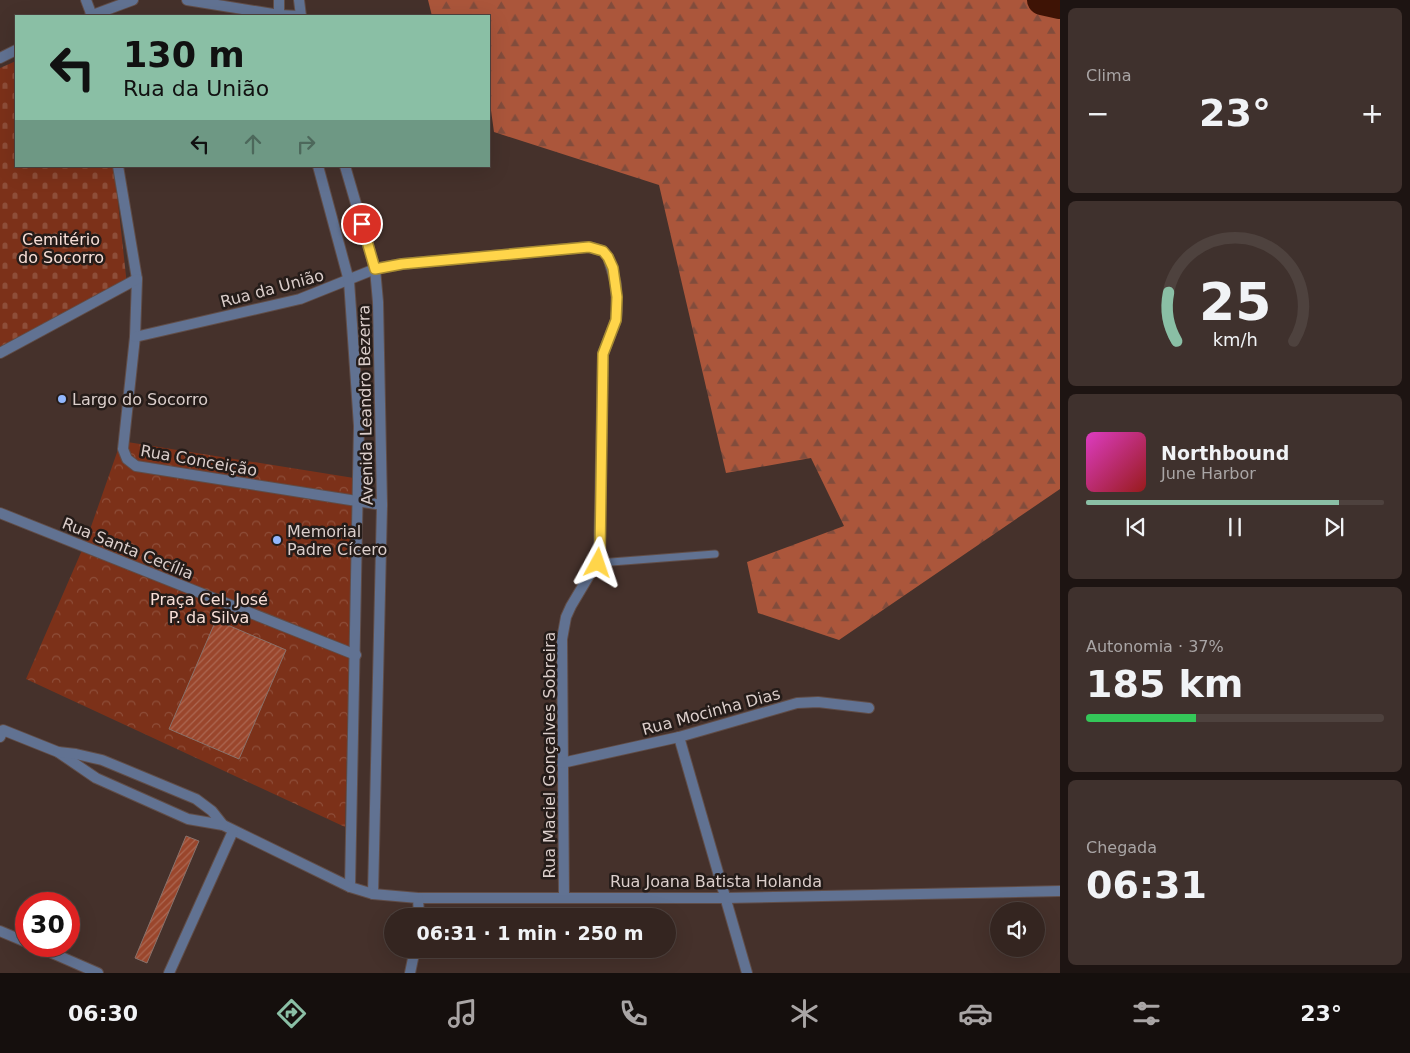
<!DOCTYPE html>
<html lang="pt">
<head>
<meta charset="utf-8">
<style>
  body { margin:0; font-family:"DejaVu Sans",sans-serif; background:#3f312d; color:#f1f3f6; height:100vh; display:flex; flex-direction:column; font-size:19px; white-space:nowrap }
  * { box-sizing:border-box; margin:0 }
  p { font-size:16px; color:#a9a5a5 }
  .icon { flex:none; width:28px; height:28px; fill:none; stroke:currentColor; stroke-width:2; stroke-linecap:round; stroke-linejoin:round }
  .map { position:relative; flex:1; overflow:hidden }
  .drawer { display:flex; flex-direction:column; gap:8px; padding:8px; background:#1d1412; width:350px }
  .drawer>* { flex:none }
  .top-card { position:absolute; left:15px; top:15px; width:475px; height:152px; border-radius:0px; box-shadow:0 5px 20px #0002,0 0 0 1px #4e423e; background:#8abfa5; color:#111; overflow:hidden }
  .tools { position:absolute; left:990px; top:902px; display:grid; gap:10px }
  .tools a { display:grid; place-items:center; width:55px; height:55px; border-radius:50%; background:#342520; box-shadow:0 5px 20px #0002,0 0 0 1px #4e423e; font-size:25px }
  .speed { position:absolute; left:15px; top:892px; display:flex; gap:10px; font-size:25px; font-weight:700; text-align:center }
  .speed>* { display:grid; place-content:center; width:65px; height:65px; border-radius:50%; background:#342520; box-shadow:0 5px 20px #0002,0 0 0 1px #4e423e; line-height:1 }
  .speed .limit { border:8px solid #d22; background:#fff; color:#111 }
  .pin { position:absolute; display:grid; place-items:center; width:42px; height:42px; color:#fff; margin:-21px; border:2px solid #fff; border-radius:50%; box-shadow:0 1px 5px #0007 }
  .me { position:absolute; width:55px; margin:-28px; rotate:5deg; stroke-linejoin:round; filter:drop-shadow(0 0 4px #0008) }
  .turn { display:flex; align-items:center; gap:18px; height:105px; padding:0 25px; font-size:22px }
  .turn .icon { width:65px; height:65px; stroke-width:2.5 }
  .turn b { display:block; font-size:35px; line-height:42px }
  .lanes { display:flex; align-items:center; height:48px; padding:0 25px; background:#0003; justify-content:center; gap:25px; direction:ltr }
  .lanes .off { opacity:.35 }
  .big { font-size:38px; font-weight:600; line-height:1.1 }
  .drawer .card { flex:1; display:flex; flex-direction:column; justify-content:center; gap:8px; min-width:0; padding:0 18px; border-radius:8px; background:#3f312d }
  .drawer .dial { align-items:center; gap:0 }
  .dial svg { height:130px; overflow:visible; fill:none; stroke:#4e423e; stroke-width:7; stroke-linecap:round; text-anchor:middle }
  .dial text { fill:#f1f3f6; stroke:none }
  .song { display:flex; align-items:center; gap:15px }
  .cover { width:60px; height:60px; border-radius:8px; background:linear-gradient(135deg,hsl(310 70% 55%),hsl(0 70% 35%)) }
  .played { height:5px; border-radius:2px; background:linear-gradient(90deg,#8abfa5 85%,#4e423e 85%) }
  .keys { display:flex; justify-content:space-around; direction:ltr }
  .heat { display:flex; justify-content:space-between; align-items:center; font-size:28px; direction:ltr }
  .charge { height:8px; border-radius:4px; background:linear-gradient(90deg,#34c759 37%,#4e423e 0) }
  .trip { position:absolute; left:384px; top:908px; width:292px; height:50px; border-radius:25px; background:#342520; box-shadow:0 5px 20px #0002,0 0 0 1px #4e423e; font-weight:600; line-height:50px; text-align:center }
  .tab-bar { display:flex; height:80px; justify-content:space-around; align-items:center; background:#150f0d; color:#a9a5a5 }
  .tab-bar .icon { width:35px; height:35px }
  .tab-bar .active { color:#8abfa5 }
  .tab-bar b { font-size:22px; color:#f1f3f6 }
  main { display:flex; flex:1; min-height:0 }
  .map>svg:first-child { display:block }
  .forest { fill:url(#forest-firs) }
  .cemetery { fill:url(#cemetery-stones) }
  .park { fill:url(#park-crowns) }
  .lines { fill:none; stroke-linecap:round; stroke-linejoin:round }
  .river { stroke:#3e1305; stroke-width:30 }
  .building { fill:url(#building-hatch); stroke:#89726b }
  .service-casing { stroke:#604d48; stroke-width:9 }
  .minor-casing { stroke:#604d48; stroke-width:12 }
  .tertiary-casing { stroke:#604d48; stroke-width:12 }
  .service { stroke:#617292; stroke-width:7 }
  .minor { stroke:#617292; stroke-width:10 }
  .tertiary { stroke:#617292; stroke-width:10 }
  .route-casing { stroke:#a68a30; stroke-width:12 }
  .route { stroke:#ffd54a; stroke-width:9 }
  .poi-dot { fill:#92b7fd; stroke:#251c19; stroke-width:2 }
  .labels { text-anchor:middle; stroke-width:5; stroke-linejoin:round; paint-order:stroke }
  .park-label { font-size:16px; fill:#f7ded6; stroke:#251c19 }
  .street-label { font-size:16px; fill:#dbcecb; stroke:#251c19 }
  .poi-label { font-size:16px; fill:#dbcecb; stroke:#251c19; text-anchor:start }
</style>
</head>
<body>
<main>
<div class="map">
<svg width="1060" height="973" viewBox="0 0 1060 973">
  <defs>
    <pattern id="forest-firs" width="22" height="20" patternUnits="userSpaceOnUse" patternTransform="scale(1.25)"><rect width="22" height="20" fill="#ab563b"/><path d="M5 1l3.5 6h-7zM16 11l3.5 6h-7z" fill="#814c3c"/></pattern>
    <pattern id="cemetery-stones" width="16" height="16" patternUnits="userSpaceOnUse" patternTransform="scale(1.25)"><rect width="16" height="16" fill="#7c3119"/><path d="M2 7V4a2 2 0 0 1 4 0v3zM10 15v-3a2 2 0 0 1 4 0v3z" fill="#8e4e39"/></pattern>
    <pattern id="park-crowns" width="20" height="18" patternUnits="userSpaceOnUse" patternTransform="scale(1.25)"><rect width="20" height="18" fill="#7c3119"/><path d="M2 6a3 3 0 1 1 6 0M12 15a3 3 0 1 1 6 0" fill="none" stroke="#8e4e39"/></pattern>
    <pattern id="building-hatch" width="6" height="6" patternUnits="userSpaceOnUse" patternTransform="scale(1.25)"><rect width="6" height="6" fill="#9a462c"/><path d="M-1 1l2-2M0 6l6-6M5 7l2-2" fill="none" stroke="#ac6853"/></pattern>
  </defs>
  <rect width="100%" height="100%" fill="#45312b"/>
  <!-- forest -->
  <polygon class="forest" points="428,0 1060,0 1060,489 839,640 758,613 747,562 844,526 811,458 726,473 659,185 494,132 489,96 489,16 432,16"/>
  <!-- cemetery -->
  <polygon class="cemetery" points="16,61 16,166 114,166 127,285 0,357 0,68"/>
  <!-- park -->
  <polygon class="park" points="121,441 354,478 345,827 26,679 86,541"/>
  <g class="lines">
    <!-- river -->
    <polyline class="river" points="1042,0 1060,4"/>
  </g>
  <!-- building -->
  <g class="building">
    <polygon points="216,620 286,650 239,759 169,729"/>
    <polygon points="186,836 199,841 147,963 135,958"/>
  </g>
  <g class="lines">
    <defs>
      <polyline id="service" points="598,563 715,554"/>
      <g id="minor">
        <polyline points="86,0 92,16"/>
        <polyline points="187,0 279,15 301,16"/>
        <polyline points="90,16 133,0"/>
        <polyline points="0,58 16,50"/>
        <polyline points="118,166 137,279 135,337 123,449 127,459 136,466 382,505"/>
        <polyline points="135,337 300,299 375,269 402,264 589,247 603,251 608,257 616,284 617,311 616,320 603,354 599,559 571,606 566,617 562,639 564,896"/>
        <polyline points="0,353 137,279"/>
        <polyline points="0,513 356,655"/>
        <polyline points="679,737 747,973"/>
        <polyline points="562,763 679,737 797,703 818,702 869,708"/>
        <polyline points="418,898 725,898 1060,891"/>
      </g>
      <g id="tertiary">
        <polyline points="299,0 301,16"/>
        <polyline points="279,16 279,0"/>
        <polyline points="318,166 349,281 359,426 350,887"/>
        <polyline points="345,166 375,269 378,302 382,505 373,894"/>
        <polyline points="0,737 3,730 58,752 96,778 188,819 223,825 350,887 373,894 418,898 419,916"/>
        <polyline points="58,752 76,754 102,760 196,799 212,811 223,825"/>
        <polyline points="0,931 26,942"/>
        <polyline points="36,946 98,973"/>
        <polyline points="169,973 233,831"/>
        <polyline points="410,973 415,949"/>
      </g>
    </defs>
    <!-- service casing -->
    <use href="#service" class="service-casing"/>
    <!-- minor casing -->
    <use href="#minor" class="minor-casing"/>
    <!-- tertiary casing -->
    <use href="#tertiary" class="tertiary-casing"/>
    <!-- service -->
    <use href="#service" class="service"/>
    <!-- minor -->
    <use href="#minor" class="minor"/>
    <!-- tertiary -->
    <use href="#tertiary" class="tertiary"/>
  </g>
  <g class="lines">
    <defs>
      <polyline id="route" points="362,224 375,269 402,264 589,247 603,251 608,257 613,268 617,297 616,320 603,354 600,554 598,563"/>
    </defs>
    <!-- route casing -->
    <use href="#route" class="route-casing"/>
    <!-- route -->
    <use href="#route" class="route"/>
  </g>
  <!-- markers -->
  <g class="poi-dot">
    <circle cx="62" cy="399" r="5"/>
    <circle cx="277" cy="540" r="5"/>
  </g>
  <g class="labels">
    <!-- park labels -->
    <g class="park-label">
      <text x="61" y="245">Cemitério<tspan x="61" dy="18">do Socorro</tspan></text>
      <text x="209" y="605">Praça Cel. José<tspan x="209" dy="18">P. da Silva</tspan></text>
    </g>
    <!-- street labels -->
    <g class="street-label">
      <text transform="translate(272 288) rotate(-15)" y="6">Rua da União</text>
      <text transform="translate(365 405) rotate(-91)" y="6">Avenida Leandro Bezerra</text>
      <text transform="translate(199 460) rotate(10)" y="6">Rua Conceição</text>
      <text transform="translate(128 548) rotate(22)" y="6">Rua Santa Cecília</text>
      <text transform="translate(711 711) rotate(-15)" y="6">Rua Mocinha Dias</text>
      <text transform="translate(549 755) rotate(-90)" y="6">Rua Maciel Gonçalves Sobreira</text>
      <text x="716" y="887">Rua Joana Batista Holanda</text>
    </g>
    <!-- poi labels -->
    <g class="poi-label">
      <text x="72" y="405">Largo do Socorro</text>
      <text x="287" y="537">Memorial<tspan x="287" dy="18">Padre Cícero</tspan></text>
    </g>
  </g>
</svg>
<div class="tools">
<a><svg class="icon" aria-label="sound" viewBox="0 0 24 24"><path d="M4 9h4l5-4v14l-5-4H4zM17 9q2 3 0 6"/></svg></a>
</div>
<div class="speed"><div class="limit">30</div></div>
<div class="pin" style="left:362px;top:224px;background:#d93025"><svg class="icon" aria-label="arrive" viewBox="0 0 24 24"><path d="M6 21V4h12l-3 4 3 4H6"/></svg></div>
<svg class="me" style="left:598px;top:563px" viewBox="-20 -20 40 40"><path d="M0-17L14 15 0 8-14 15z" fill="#ffd54a" stroke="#fff" stroke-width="4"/></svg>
<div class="trip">06:31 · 1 min · 250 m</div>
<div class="top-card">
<div class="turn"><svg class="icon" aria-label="left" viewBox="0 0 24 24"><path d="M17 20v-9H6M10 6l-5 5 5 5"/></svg><div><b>130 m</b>Rua da União</div></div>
<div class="lanes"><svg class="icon" aria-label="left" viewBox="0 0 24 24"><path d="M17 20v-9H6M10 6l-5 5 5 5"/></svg><svg class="icon off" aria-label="ahead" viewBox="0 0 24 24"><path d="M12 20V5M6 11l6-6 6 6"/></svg><svg class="icon off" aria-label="right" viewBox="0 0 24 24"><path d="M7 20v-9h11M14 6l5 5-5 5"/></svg></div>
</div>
</div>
<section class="drawer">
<div class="card"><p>Clima</p>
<div class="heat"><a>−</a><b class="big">23°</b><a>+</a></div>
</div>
<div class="card dial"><svg viewBox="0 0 100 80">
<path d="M14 69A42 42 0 1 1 86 69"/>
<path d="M14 69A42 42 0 0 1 9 39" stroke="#8abfa5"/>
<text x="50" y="56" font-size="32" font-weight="700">25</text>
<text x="50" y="72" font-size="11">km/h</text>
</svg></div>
<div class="card">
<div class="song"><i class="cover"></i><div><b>Northbound</b><p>June Harbor</p></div></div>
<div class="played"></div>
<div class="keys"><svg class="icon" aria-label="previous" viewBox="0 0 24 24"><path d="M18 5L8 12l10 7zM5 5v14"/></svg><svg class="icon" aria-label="pause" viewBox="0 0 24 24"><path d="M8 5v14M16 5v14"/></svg><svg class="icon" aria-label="next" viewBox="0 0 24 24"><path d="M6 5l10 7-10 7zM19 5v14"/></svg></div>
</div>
<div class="card"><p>Autonomia · 37%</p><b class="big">185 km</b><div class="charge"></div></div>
<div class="card"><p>Chegada</p><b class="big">06:31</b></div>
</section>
</main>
<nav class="tab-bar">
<b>06:30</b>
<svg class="icon active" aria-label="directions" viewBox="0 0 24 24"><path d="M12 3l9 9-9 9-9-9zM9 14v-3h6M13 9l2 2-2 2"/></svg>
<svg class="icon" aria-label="music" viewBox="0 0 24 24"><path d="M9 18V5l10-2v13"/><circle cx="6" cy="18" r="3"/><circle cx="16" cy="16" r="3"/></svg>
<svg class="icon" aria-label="phone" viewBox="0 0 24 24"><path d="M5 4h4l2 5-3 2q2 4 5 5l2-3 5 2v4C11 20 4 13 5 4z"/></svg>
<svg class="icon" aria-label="climate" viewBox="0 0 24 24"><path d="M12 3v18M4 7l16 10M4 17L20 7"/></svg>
<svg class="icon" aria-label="car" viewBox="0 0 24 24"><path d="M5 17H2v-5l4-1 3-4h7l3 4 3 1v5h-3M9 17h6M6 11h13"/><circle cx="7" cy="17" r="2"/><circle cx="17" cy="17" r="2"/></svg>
<svg class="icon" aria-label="filters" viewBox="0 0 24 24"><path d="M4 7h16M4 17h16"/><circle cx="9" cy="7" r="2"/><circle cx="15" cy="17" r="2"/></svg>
<b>23°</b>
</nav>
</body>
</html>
